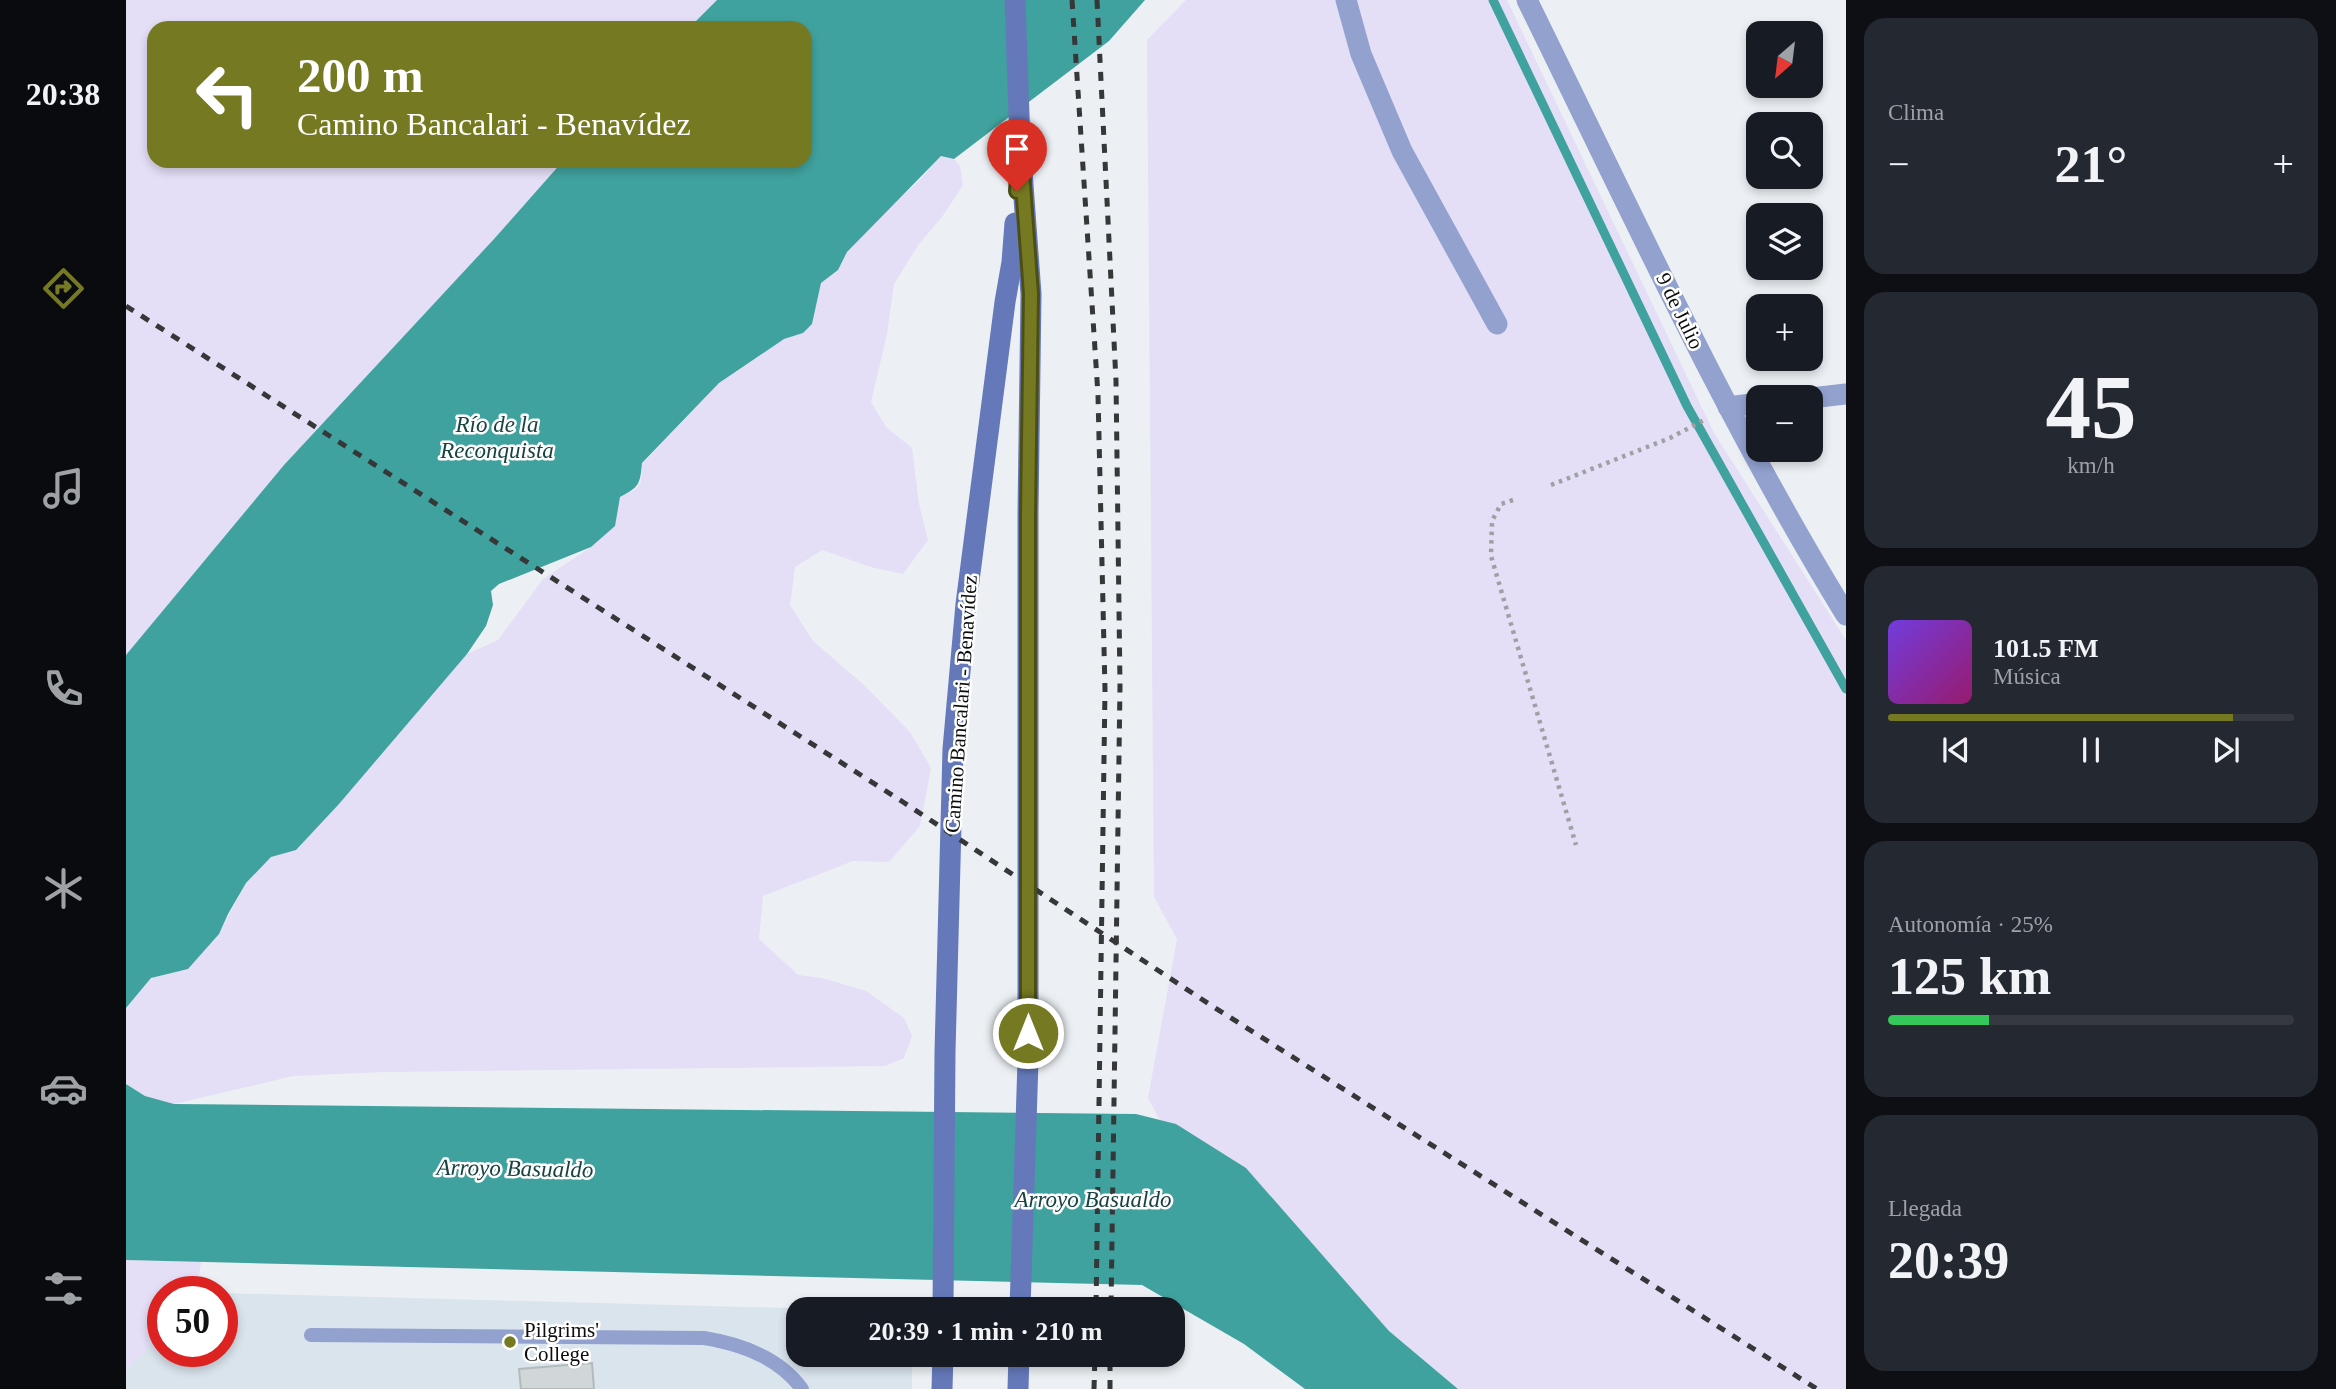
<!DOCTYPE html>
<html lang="es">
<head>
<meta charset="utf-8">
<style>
  body { margin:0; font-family:Georgia,serif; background:#242831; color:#f1f3f6; height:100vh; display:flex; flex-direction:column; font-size:26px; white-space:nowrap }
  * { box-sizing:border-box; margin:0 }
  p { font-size:23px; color:#9ea1a6 }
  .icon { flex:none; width:38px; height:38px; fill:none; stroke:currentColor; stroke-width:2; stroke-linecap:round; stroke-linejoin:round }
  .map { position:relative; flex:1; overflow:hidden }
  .drawer { display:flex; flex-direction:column; gap:18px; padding:18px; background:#0d0f14; width:490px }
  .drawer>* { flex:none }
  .top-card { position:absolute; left:21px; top:21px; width:665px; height:147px; border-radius:21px; box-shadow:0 4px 10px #0003; background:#757921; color:#fff; overflow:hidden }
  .needle { width:46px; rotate:208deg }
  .buttons { position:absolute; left:1620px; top:21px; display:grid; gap:14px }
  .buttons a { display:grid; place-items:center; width:77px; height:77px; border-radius:14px; background:#171b24; box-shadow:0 4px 10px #0003; font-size:35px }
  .speed { position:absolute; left:21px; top:1276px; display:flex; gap:14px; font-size:35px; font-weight:700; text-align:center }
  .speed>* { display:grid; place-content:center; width:91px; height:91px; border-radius:50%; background:#171b24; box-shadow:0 4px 10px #0003; line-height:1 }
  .speed .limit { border:10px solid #d22; background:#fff; color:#111 }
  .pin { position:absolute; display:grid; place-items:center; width:60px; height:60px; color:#fff; margin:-72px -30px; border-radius:50% 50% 50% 0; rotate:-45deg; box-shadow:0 0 7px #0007 }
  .pin .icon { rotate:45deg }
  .me { position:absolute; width:77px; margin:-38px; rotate:0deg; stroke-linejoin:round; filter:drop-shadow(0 0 5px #0008) }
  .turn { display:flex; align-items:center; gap:24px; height:147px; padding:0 35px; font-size:32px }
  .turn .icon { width:91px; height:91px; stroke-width:2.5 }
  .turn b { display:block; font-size:49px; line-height:60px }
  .big { font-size:52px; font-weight:700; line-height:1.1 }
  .drawer .card { flex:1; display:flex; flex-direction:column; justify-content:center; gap:10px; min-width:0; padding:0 24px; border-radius:21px; background:#242831 }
  .drawer .dial { align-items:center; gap:0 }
  .dial b { font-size:91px; line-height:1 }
  .song { display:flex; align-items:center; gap:21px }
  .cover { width:84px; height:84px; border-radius:10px; background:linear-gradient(135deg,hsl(260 70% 55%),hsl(320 70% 35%)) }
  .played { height:7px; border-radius:4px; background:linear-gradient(90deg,#757921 85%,#363941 85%) }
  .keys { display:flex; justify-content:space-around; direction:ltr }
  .heat { display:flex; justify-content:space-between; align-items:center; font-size:38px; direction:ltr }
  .charge { height:10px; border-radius:5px; background:linear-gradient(90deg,#34c759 25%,#363941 0) }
  .trip { position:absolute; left:660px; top:1297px; width:399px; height:70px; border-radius:21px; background:#171b24; box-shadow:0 4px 10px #0003; font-weight:700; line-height:70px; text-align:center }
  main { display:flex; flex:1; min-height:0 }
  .tab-bar { display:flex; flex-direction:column; width:126px; justify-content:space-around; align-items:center; background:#090b0e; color:#9ea1a6 }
  .tab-bar .icon { width:49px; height:49px }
  .tab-bar .selected { color:#757921 }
  .tab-bar b { font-size:32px; color:#f1f3f6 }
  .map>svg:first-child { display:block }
  .built { fill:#dae4ed }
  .green { fill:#e4def6 }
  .water { fill:#40a29e }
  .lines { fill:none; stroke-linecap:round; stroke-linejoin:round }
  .stream { stroke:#40a29e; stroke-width:9 }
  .building { fill:#d1d7d8; stroke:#b4babb; stroke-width:2 }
  .path { stroke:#9ea1a4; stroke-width:4.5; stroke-dasharray:3.5 5; stroke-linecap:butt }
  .service { stroke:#92a1ce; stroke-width:14 }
  .minor { stroke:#92a1ce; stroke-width:21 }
  .secondary { stroke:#6579ba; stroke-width:21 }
  .rail { stroke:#353738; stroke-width:5; stroke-dasharray:9 9; stroke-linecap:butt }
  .route-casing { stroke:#4c4f15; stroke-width:18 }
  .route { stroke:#757921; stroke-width:12 }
  .poi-dot { fill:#757921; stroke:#fff; stroke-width:2.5 }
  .labels { text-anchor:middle; stroke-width:5; stroke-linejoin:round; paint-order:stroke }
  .street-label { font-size:21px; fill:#0c0d0e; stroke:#fff }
  .poi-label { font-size:21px; fill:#0c0d0e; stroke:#fff; text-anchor:start }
  .water-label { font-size:23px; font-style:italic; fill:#174341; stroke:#fff }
</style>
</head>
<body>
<main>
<nav class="tab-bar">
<b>20:38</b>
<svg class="icon selected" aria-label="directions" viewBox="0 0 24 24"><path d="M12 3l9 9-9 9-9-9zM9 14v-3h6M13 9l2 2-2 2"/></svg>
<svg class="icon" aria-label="music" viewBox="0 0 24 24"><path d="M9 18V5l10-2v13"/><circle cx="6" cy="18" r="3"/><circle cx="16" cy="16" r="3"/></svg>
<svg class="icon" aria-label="phone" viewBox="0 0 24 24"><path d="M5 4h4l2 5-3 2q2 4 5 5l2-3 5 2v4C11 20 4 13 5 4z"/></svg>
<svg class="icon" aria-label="climate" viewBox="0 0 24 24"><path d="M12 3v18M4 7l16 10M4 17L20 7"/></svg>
<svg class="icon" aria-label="car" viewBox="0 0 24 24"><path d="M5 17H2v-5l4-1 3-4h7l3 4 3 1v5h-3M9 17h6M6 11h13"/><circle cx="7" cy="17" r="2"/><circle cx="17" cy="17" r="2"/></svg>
<svg class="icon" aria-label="filters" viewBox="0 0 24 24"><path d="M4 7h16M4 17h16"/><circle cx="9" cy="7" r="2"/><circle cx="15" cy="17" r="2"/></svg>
</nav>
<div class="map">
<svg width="1720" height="1389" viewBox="0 0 1720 1389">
  <rect width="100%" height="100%" fill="#ecf0f4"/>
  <!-- built -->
  <polygon class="built" points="96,1293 699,1309 672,1309 672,1354 786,1355 786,1389 0,1389 0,1370 37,1332 37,1351 96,1351"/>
  <!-- green -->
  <g class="green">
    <polygon points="0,0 591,0 563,28 28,28 28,161 437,161 368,239 158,465 0,655"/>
    <polygon points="1060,0 1381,0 1588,433 1720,640 1720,1389 1332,1389 1263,1331 1120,1168 1050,1124 1034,1120 1022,1098 1051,939 1028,897 1021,40"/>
    <polygon points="815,156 828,159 834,166 837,185 816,217 793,244 768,284 761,334 745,402 760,427 786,448 793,504 802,540 777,574 745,567 696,550 669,567 664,605 687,641 738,685 784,732 805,768 794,826 763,862 727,861 637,896 633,939 672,975 696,978 740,991 778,1018 786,1036 778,1058 759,1066 259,1072 167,1076 48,1104 19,1096 0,1084 0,1008 25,978 62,969 94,931 120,883 145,857 170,849 213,804 341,654 372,640 417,579 465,547 494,497 510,489 515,482 516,464 593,383 658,339 677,333 686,324 695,283 712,270 721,252 741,225 792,182"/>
    <polygon points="0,1260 75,1262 71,1291 37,1292 37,1332 0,1370"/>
  </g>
  <!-- water -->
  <g class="water">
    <path d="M591 0H1019L983 41 828 159 815 156 721 252 712 270 695 283 686 324 677 333 658 339 593 383 516 463C514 485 513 487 494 497L489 526 465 547 373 584 365 591 367 605 360 626 341 654 213 804 170 850 145 857 120 883 102 914 93 934 62 969 25 978 0 1008V655L158 465 368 239 437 161H679V28H563Z"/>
    <polygon points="0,1084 19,1096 48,1104 1010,1114 1050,1124 1120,1168 1263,1331 1332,1389 1179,1389 1118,1344 1016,1285 0,1260"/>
  </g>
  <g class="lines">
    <!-- stream -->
    <polyline class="stream" points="1367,0 1561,406 1720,689"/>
  </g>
  <!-- building -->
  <polygon class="building" points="466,1363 468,1389 395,1389 393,1369"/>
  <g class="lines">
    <!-- path -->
    <g class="path">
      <polyline points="1425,485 1544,438 1580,419"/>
      <polyline points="1387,500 1375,504 1366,521 1365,556 1450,845"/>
    </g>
    <!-- service -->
    <path class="service" d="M185 1335 578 1338C615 1344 653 1357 676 1389"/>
    <!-- minor -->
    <g class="minor">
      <polyline points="1220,0 1235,54 1276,151 1371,324"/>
      <path d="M1401 0C1503 207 1599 418 1720 615"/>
      <polyline points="1685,398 1720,394"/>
      <polyline points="1602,407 1633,403"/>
    </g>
    <!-- secondary -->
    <g class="secondary">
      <polyline points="889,0 894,144 905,294 902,513 902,1061 894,1309"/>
      <polyline points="817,1309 819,1052 827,749 840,604 879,302 886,262 889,223"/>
      <polyline points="816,1389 817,1354"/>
      <polyline points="892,1389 893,1354"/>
    </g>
    <!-- rail -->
    <g class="rail">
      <polyline points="946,0 972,395 979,690 970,1309"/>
      <polyline points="971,0 990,381 994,686 985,1309"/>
      <polyline points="0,306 777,802 1083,1004 1691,1389"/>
      <polyline points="968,1389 969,1354"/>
      <polyline points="984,1389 984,1354"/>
    </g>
  </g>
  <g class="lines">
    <defs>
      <polyline id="route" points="891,191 894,144 905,294 902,513 902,1033"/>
    </defs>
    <!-- route casing -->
    <use href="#route" class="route-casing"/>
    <!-- route -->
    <use href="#route" class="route"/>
  </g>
  <!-- markers -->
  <circle class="poi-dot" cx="384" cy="1342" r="7"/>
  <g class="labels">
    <!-- street labels -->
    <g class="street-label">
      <text transform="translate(1554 311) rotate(64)" y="7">9 de Julio</text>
      <text transform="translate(835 704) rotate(-86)" y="7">Camino Bancalari - Benavídez</text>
    </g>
    <!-- poi labels -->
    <g class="poi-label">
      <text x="398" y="1337">Pilgrims'<tspan x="398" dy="24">College</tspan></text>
    </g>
    <!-- water labels -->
    <g class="water-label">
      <text x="371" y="432">Río de la<tspan x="371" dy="26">Reconquista</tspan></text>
      <text transform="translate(389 1168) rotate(1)" y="8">Arroyo Basualdo</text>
      <text x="967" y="1207">Arroyo Basualdo</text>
    </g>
  </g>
</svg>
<div class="buttons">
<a><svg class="needle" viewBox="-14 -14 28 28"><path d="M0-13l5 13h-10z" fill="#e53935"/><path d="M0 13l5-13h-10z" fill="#9ea1a6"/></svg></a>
<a><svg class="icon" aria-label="search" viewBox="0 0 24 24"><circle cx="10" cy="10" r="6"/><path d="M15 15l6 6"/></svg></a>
<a><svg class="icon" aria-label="layers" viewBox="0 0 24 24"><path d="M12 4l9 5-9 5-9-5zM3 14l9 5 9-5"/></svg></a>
<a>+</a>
<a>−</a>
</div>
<div class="speed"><div class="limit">50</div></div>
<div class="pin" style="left:891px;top:191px;background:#d93025"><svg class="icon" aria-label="arrive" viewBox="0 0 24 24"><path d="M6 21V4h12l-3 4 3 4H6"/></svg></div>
<svg class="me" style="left:902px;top:1033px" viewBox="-20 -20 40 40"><circle r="17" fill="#757921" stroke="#fff" stroke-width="3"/><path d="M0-11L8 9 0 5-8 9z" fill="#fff"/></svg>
<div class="trip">20:39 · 1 min · 210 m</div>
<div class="top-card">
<div class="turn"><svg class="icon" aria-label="left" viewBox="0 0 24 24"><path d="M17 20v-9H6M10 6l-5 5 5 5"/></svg><div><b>200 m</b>Camino Bancalari - Benavídez</div></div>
</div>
</div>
<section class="drawer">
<div class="card"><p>Clima</p>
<div class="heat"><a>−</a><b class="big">21°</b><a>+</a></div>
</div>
<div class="card dial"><b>45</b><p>km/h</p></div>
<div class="card">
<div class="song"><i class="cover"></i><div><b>101.5 FM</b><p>Música</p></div></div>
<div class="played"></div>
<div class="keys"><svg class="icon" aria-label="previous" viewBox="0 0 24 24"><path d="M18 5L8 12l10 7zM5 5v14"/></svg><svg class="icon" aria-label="pause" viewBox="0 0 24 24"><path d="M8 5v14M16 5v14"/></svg><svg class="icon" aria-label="next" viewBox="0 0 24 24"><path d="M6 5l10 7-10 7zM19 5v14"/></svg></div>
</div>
<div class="card"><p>Autonomía · 25%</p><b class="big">125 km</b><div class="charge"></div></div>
<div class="card"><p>Llegada</p><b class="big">20:39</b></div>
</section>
</main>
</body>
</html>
